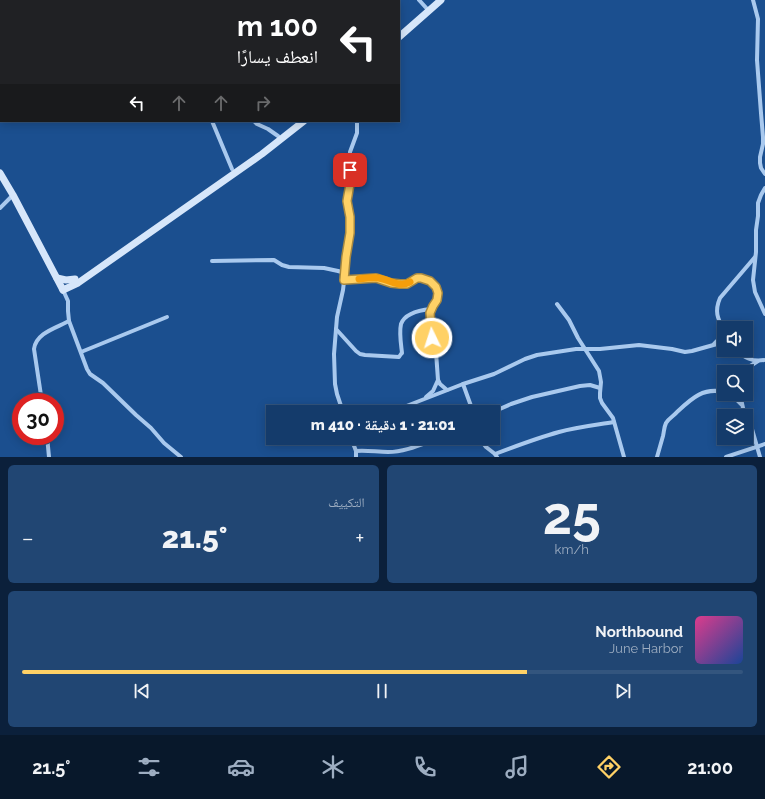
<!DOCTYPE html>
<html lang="ar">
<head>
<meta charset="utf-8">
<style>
  body { margin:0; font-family:Raleway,"Noto Naskh Arabic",sans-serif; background:#214673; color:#f1f3f6; direction:rtl; height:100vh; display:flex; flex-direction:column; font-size:15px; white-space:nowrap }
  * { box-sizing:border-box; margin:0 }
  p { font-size:13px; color:#9dadc1 }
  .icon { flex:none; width:22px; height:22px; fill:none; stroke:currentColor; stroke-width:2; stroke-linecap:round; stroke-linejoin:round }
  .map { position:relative; height:457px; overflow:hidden; direction:ltr }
  .details { display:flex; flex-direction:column; gap:8px; padding:8px; background:#0b203b; flex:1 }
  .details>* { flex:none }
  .guide { position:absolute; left:0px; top:0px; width:400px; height:122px; box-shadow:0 2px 10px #0003,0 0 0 1px #33557e; direction:rtl; background:#202124; color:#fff; overflow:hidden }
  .fabs { position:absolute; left:717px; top:321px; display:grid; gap:8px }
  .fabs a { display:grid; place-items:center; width:36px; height:36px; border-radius:0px; background:#143b6b; box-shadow:0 2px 10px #0003,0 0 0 1px #33557e; font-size:20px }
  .speed { position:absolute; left:12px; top:393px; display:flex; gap:8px; font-size:20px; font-weight:700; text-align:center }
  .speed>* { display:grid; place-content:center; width:52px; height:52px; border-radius:50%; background:#143b6b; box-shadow:0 2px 10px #0003,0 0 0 1px #33557e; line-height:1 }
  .speed .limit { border:6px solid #d22; background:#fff; color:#111 }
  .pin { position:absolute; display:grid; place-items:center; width:34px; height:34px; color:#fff; margin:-17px; border-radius:8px; box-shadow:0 2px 6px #0006 }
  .me { position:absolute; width:44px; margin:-22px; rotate:356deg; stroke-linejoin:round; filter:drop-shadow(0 0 3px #0008) }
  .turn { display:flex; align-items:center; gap:14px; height:84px; padding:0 16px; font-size:18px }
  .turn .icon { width:52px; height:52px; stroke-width:2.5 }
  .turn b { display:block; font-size:28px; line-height:34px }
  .lanes { display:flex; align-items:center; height:38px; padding:0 16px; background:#0003; justify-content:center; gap:20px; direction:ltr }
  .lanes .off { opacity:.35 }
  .big { font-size:30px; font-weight:800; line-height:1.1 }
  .details .card { flex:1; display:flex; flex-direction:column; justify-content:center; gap:6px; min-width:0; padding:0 14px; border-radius:6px; background:#214673 }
  .details .dial { align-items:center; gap:0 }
  .dial b { font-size:52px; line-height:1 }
  .song { display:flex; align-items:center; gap:12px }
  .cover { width:48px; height:48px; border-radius:6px; background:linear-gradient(135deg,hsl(330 70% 55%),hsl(220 70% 35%)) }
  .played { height:4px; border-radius:2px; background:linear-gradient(90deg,#ffd166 70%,#33557e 70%) }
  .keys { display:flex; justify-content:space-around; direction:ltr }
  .heat { display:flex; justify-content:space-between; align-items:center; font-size:22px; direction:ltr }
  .details .tiles { flex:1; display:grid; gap:8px; grid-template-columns:1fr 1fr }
  .card:last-child { grid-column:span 2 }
  .trip { position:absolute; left:266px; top:405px; width:234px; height:40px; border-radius:0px; background:#143b6b; box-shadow:0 2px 10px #0003,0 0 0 1px #33557e; font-weight:800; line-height:40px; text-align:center; direction:rtl }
  .menu { display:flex; height:64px; justify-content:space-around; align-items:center; background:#08182b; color:#9dadc1 }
  .menu .icon { width:28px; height:28px }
  .menu .on { color:#ffd166 }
  .menu b { font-size:18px; color:#f1f3f6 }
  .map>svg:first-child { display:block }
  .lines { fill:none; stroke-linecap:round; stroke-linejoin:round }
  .street { stroke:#a9c9ee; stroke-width:4 }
  .secondary { stroke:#d6e6fa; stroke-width:7 }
  .route-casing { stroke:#a68842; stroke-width:10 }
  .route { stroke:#ffd166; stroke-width:7 }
  .slow { stroke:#f59e0b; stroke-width:7 }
</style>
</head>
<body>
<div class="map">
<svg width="765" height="457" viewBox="0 0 765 457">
  <rect width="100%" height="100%" fill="#1b4f8f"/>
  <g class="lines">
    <!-- street -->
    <g class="street">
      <polyline points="31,0 32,1"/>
      <polyline points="96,0 97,1"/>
      <polyline points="291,0 294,1"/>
      <polyline points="419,0 429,11"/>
      <polyline points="753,0 758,19 757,60 761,113 763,137 763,144 760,157 760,163 761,168 765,174"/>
      <polyline points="101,1 102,0"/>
      <polyline points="303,1 304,0"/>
      <polyline points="364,1 365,0"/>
      <polyline points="0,20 1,19"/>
      <polyline points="0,88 1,87"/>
      <polyline points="212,121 232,169"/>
      <polyline points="254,121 257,124 268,129 278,136"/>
      <polyline points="765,188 761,195 758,203 758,216 756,230 756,252 753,280 755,292 765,314"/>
      <polyline points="0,208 13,195"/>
      <polyline points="212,261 274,260 282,265 289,267 324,268 338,271 345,273"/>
      <polyline points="344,280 376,278 395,284 407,284 417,278 421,278 430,281 433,284 438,290 438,293 437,300 431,309 430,313 431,327 431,334 436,352 438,380 440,384 447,390"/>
      <polyline points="63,290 68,301 68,311 69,321 87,369 90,374 103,383 136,415 151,428 164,443 181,457"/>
      <polyline points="557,304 569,320 578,338 599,371 601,382 600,393 600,398 602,403 613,418 624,457"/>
      <path d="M336 329 356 351 360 354 365 355 399 357 401 354 402 353C401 344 399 333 401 324 405 313 421 310 431 309"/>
      <path d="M714 344 719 339 724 331C718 319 714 312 720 298L755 257"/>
      <path d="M736 350C745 358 752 362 764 360"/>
      <polyline points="81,352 167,317"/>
      <polyline points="741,372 758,361"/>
      <polyline points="463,384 471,406 472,412"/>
      <polyline points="729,394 734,397 741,404"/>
      <polyline points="740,394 743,408 746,416"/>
      <polyline points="426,397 433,391 438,380"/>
      <path d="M42 402 34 349C36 333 56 328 69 321"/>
      <polyline points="343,412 337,394 335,384 334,354 337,317 343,290 345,273 346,257 350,233 350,217 347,201 351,178 350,157 350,152 357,133 357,121"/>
      <polyline points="391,412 463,384 494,374 525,359 537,355 576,349 600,349 639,345 672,349 685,352 692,351 717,344 724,344"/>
      <polyline points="493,412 511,404 532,397 580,386 590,385 600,388"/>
      <polyline points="746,416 752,429 760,457"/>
      <polyline points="47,436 49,457"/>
      <polyline points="351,438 356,451 356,457"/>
      <polyline points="479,438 486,447 495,454 497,457"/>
      <path d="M356 451C367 450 377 452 388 452 405 452 422 444 439 438"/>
      <path d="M495 454C516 446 537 438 559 432 577 427 596 425 614 422"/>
      <path d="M657 457C659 450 661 443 663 436 664 432 664 427 666 423 669 418 674 416 677 412 691 399 703 387 724 392"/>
      <polyline points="726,457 765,444"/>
    </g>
    <!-- secondary -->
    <g class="secondary">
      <polyline points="399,37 441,0"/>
      <polyline points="0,173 13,195 63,290"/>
      <polyline points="57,278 66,280 75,279"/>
      <polyline points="63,290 78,283 262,154 304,121"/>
    </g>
  </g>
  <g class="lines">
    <defs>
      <polyline id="route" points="350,170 351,178 347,201 350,217 350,233 346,257 344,280 376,278 391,283 400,284 407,284 417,278 421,278 430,281 436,287 438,293 437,300 433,306 430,313 432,338"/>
    </defs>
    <!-- route casing -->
    <use href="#route" class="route-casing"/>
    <!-- route -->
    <use href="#route" class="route"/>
    <!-- slow -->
    <path class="slow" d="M359 279C366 278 372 277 379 278 390 280 399 288 410 282"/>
  </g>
</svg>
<div class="fabs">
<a><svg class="icon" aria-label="sound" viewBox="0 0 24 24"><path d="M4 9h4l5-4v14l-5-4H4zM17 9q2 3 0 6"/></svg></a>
<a><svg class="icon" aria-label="search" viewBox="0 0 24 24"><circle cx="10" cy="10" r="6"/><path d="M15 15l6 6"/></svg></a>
<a><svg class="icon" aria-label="layers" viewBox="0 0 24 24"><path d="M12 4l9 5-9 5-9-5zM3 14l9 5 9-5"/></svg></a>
</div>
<div class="speed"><div class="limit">30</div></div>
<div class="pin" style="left:350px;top:170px;background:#d93025"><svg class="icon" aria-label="arrive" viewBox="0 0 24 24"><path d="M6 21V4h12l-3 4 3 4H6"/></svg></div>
<svg class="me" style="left:432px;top:338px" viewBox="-20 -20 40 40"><circle r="17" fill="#ffd166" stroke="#fff" stroke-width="3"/><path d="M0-11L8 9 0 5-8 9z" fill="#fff"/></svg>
<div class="trip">21:01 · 1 دقيقة · 410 m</div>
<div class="guide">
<div class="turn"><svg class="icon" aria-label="left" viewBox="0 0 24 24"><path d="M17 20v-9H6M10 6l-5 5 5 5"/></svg><div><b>100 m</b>انعطف يسارًا</div></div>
<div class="lanes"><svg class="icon" aria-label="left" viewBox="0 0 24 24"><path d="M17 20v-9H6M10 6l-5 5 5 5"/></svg><svg class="icon off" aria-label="ahead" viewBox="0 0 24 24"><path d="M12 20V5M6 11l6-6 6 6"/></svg><svg class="icon off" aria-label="ahead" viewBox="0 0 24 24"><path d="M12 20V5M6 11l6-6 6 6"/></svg><svg class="icon off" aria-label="right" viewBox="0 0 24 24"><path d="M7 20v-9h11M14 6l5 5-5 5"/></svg></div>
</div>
</div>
<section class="details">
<div class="tiles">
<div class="card dial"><b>25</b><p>km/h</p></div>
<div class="card"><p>التكييف</p>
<div class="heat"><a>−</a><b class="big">21.5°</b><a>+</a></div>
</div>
<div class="card">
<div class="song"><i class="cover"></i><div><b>Northbound</b><p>June Harbor</p></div></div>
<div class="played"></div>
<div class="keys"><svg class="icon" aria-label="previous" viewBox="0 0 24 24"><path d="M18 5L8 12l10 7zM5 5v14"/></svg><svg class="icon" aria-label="pause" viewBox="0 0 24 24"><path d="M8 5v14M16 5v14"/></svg><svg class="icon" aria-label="next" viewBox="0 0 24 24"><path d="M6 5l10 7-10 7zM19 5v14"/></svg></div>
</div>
</div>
</section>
<nav class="menu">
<b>21:00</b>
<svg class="icon on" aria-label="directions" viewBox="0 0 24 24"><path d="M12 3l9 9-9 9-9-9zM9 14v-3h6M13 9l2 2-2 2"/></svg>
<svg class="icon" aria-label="music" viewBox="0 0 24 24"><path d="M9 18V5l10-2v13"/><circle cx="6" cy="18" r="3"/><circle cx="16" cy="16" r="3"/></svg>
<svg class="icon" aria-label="phone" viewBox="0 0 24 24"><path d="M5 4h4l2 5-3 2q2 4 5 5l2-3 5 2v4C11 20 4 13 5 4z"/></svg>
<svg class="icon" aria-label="climate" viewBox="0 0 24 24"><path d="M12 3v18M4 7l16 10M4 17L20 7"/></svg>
<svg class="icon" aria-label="car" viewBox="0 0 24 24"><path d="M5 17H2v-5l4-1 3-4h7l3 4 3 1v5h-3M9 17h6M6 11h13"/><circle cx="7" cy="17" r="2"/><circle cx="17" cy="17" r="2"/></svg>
<svg class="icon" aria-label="filters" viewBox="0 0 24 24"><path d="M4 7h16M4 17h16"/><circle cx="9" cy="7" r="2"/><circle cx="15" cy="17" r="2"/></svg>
<b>21.5°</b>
</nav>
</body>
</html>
